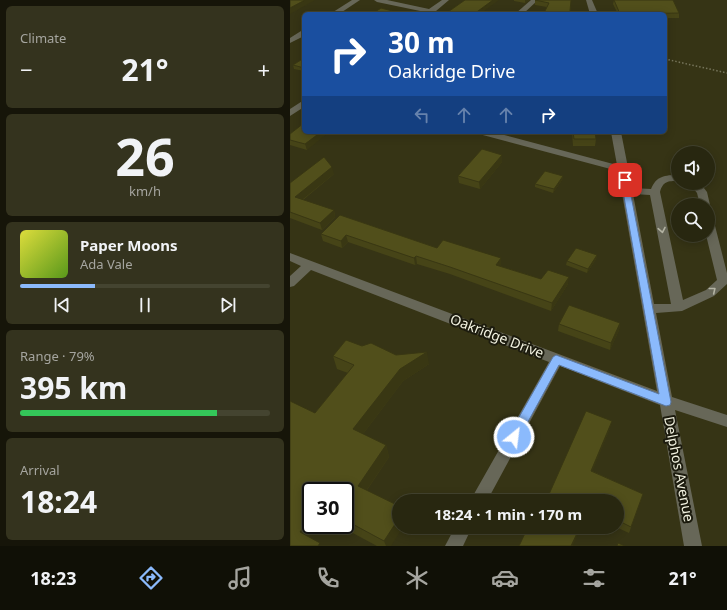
<!DOCTYPE html>
<html lang="en">
<head>
<meta charset="utf-8">
<style>
  body { margin:0; font-family:"Noto Sans",sans-serif; background:#34331e; color:#f1f3f6; height:100vh; display:flex; flex-direction:column; font-size:15px; white-space:nowrap }
  * { box-sizing:border-box; margin:0 }
  p { font-size:13px; color:#a5a59f }
  .icon { flex:none; width:22px; height:22px; fill:none; stroke:currentColor; stroke-width:2; stroke-linecap:round; stroke-linejoin:round }
  .map { position:relative; flex:1; overflow:hidden }
  .drawer { display:flex; flex-direction:column; gap:6px; padding:6px; background:#161509; width:290px }
  .drawer>* { flex:none }
  .banner { position:absolute; left:12px; top:12px; width:365px; height:122px; border-radius:6px; box-shadow:0 2px 10px #0003,0 0 0 1px #444430; background:#1a4fa0; color:#fff; overflow:hidden }
  .buttons { position:absolute; left:381px; top:146px; display:grid; gap:8px }
  .buttons a { display:grid; place-items:center; width:44px; height:44px; border-radius:50%; background:#282710; box-shadow:0 2px 10px #0003,0 0 0 1px #444430; font-size:20px }
  .speed { position:absolute; left:12px; top:482px; display:flex; gap:8px; font-size:20px; font-weight:700; text-align:center }
  .speed>* { display:grid; place-content:center; width:52px; height:52px; border-radius:50%; background:#282710; box-shadow:0 2px 10px #0003,0 0 0 1px #444430; line-height:1 }
  .speed .limit { border:2px solid #111; border-radius:6px; background:#fff; color:#111 }
  .pin { position:absolute; display:grid; place-items:center; width:34px; height:34px; color:#fff; margin:-17px; border-radius:8px; box-shadow:0 2px 6px #0006 }
  .me { position:absolute; width:44px; margin:-22px; rotate:29deg; stroke-linejoin:round; filter:drop-shadow(0 0 3px #0008) }
  .turn { display:flex; align-items:center; gap:14px; height:84px; padding:0 20px; font-size:18px }
  .turn .icon { width:52px; height:52px; stroke-width:2.5 }
  .turn b { display:block; font-size:28px; line-height:34px }
  .lanes { display:flex; align-items:center; height:38px; padding:0 20px; background:#0003; justify-content:center; gap:20px; direction:ltr }
  .lanes .off { opacity:.35 }
  .big { font-size:30px; font-weight:700; line-height:1.1 }
  .drawer .card { flex:1; display:flex; flex-direction:column; justify-content:center; gap:6px; min-width:0; padding:0 14px; border-radius:6px; background:#34331e }
  .drawer .dial { align-items:center; gap:0 }
  .dial b { font-size:52px; line-height:1 }
  .song { display:flex; align-items:center; gap:12px }
  .cover { width:48px; height:48px; border-radius:6px; background:linear-gradient(135deg,hsl(60 70% 55%),hsl(90 70% 35%)) }
  .played { height:4px; border-radius:2px; background:linear-gradient(90deg,#8bbafc 30%,#444430 30%) }
  .keys { display:flex; justify-content:space-around; direction:ltr }
  .heat { display:flex; justify-content:space-between; align-items:center; font-size:22px; direction:ltr }
  .charge { height:6px; border-radius:3px; background:linear-gradient(90deg,#34c759 79%,#444430 0) }
  .trip { position:absolute; left:102px; top:494px; width:232px; height:40px; border-radius:20px; background:#282710; box-shadow:0 2px 10px #0003,0 0 0 1px #444430; font-weight:700; line-height:40px; text-align:center }
  .dock { display:flex; height:64px; justify-content:space-around; align-items:center; background:#101006; color:#a5a59f }
  .dock .icon { width:28px; height:28px }
  .dock .current { color:#8bbafc }
  .dock b { font-size:18px; color:#f1f3f6 }
  main { display:flex; flex:1; min-height:0 }
  .map>svg:first-child { display:block }
  .lines { fill:none; stroke-linecap:round; stroke-linejoin:round }
  .path { stroke:#76755b; stroke-width:1.5; stroke-dasharray:1.5 2; stroke-linecap:butt }
  .minor { fill:#676758; fill-rule:evenodd }
  .wall { fill:#464417 }
  .shaded-wall { fill:#393713 }
  .building { fill:#514f1b; stroke:#393713 }
  .oneway { stroke:#b3b3a3 }
  .route { fill:#8bbafc; stroke:#5a79a4 }
  .labels { text-anchor:middle; stroke-width:4; stroke-linejoin:round; paint-order:stroke }
  .street-label { font-size:14px; fill:#f2f2e0; stroke:#1c1b0e }
</style>
</head>
<body>
<main>
<section class="drawer">
<div class="card"><p>Climate</p>
<div class="heat"><a>−</a><b class="big">21°</b><a>+</a></div>
</div>
<div class="card dial"><b>26</b><p>km/h</p></div>
<div class="card">
<div class="song"><i class="cover"></i><div><b>Paper Moons</b><p>Ada Vale</p></div></div>
<div class="played"></div>
<div class="keys"><svg class="icon" aria-label="previous" viewBox="0 0 24 24"><path d="M18 5L8 12l10 7zM5 5v14"/></svg><svg class="icon" aria-label="pause" viewBox="0 0 24 24"><path d="M8 5v14M16 5v14"/></svg><svg class="icon" aria-label="next" viewBox="0 0 24 24"><path d="M6 5l10 7-10 7zM19 5v14"/></svg></div>
</div>
<div class="card"><p>Range · 79%</p><b class="big">395 km</b><div class="charge"></div></div>
<div class="card"><p>Arrival</p><b class="big">18:24</b></div>
</section>
<div class="map">
<svg width="437" height="546" viewBox="0 0 437 546">
  <rect width="100%" height="100%" fill="#363415"/>
  <g class="lines">
    <!-- path -->
    <polyline class="path" points="375,59 437,73"/>
    <!-- minor -->
    <g class="minor">
      <polygon points="62,0 70,0 49,14 40,14"/>
      <polygon points="84,0 97,0 139,9 152,0 159,0 146,11 156,14 133,14 135,12 87,2"/>
      <polygon points="241,0 248,0 233,14 225,14"/>
      <polygon points="296,0 302,0 308,14 300,14"/>
      <polygon points="11,31 14,31 14,36 0,43 0,38"/>
      <polygon points="14,100 14,107 0,116 0,109"/>
      <path d="M187 132H203L327 165 321 132H331L342 188 361 189C366 176 375 175 388 175V181C378 181 373 181 370 192L393 300 416 290 427 280 416 235H418V214L422 215 423 218 437 273V284L424 296 392 311 366 313 382 397 437 415V427L385 410 412 546H394L370 405 270 366 197 501H180L259 362 21 270 4 286 0 287V276L11 266 0 261V253L367 391 328 171 189 134ZM343 194 360 195 381 304H364Z"/>
      <polygon points="399,183 410,183 417,192 420,205 419,207 418,205 410,205 407,193"/>
      <polygon points="165,527 182,527 173,546 155,546"/>
    </g>
  </g>
  <!-- wall -->
  <g class="wall">
    <polygon points="224,0 239,0 235,3 224,1"/>
    <polygon points="245,0 281,0 280,14 254,14 257,7 245,5"/>
    <polygon points="324,0 383,0 389,13 389,18 375,18 375,14 328,14 323,4"/>
    <polygon points="14,58 14,71 4,69 3,65"/>
    <polygon points="14,123 17,150 0,145 0,134"/>
    <polygon points="282,132 305,132 306,139 305,146 283,146"/>
    <polygon points="212,155 212,162 190,189 169,183 168,176"/>
    <polygon points="44,174 13,200 44,210 45,217 32,230 0,218 0,183"/>
    <polygon points="273,176 272,180 263,193 245,187 245,184"/>
    <polygon points="50,215 147,248 211,258 210,266 251,279 278,284 261,311 160,274 127,264 125,265 58,242 52,248 33,241 31,234"/>
    <polygon points="307,255 306,259 297,273 276,265 277,261"/>
    <polygon points="330,323 329,330 320,350 268,331 269,324"/>
    <polygon points="72,346 139,364 113,381 73,434 96,445 99,457 77,490 101,546 87,546 48,525 55,525 55,491 21,491 19,537 0,546 25,413 58,373 47,369 43,356"/>
    <polygon points="320,428 302,471 353,494 339,533 326,527 327,527 327,501 256,501"/>
  </g>
  <!-- shaded-wall -->
  <g class="shaded-wall">
    <polygon points="15,0 25,0 0,14 0,8"/>
    <polygon points="203,0 209,0 190,14 184,14"/>
    <polygon points="235,0 239,0 235,3"/>
    <polygon points="31,132 39,132 17,150 15,144"/>
    <polygon points="212,155 212,162 190,189 189,182"/>
    <polygon points="42,167 44,174 7,204 5,197"/>
    <polygon points="273,176 272,180 263,193 264,189"/>
    <polygon points="44,210 45,217 32,230 30,223"/>
    <polygon points="56,235 58,242 52,248 51,241"/>
    <polygon points="307,255 306,259 297,273 298,269"/>
    <polygon points="126,256 127,264 125,265 124,258"/>
    <polygon points="211,258 211,266 206,272 206,265"/>
    <polygon points="279,277 278,284 261,311 262,303"/>
    <polygon points="330,323 329,330 320,350 321,343"/>
    <polygon points="137,352 139,364 113,381 67,442 63,429 110,369"/>
    <polygon points="322,421 320,428 300,477 301,471"/>
    <polygon points="96,445 99,457 72,497 68,486"/>
    <polygon points="21,516 21,525 28,525 15,543 10,532"/>
    <polygon points="109,518 109,527 113,527 101,546 96,546 94,541"/>
    <polygon points="290,527 291,527 283,546 281,546"/>
  </g>
  <!-- building -->
  <g class="building">
    <polygon points="0,0 15,0 0,8"/>
    <polygon points="175,0 203,0 184,14 155,14"/>
    <polygon points="245,0 281,0 280,11 279,14 256,14 257,13 254,13 259,3"/>
    <polygon points="324,0 383,0 389,13 330,14"/>
    <polygon points="91,8 114,14 82,14"/>
    <polygon points="14,58 14,68 3,65"/>
    <polygon points="14,123 14,132 31,132 15,144 0,140 0,134"/>
    <polygon points="283,132 305,132 306,139 284,139"/>
    <polygon points="192,149 212,155 189,182 168,176"/>
    <polygon points="34,157 42,167 5,197 44,210 30,223 0,212 0,183"/>
    <polygon points="255,171 273,176 264,189 245,184"/>
    <polygon points="50,215 147,248 153,240 185,250 211,258 206,265 251,279 258,270 279,277 262,303 160,267 126,256 124,258 56,235 51,241 31,234"/>
    <polygon points="286,248 307,255 298,269 277,261"/>
    <polygon points="279,305 330,323 321,343 269,324"/>
    <polygon points="56,340 72,346 81,343 106,355 137,352 110,369 63,429 96,445 68,486 109,506 109,518 94,541 55,520 55,491 21,491 21,516 10,532 30,543 28,546 0,546 0,401 25,413 64,365 43,356"/>
    <polygon points="296,411 322,421 301,471 353,494 341,527 327,520 327,501 256,501"/>
    <polygon points="238,527 290,527 281,546 229,546"/>
    <polygon points="328,543 335,546 327,546"/>
  </g>
  <!-- one-way arrows -->
  <defs><path id="oneway-chevron" d="M-2-3.5L2.5 0L-2 3.5" fill="none" stroke-width="1.6" stroke-linecap="round" stroke-linejoin="round"/></defs>
  <g class="oneway">
    <use href="#oneway-chevron" transform="translate(372 230) rotate(79)"/>
    <use href="#oneway-chevron" transform="translate(423 290) rotate(-39)"/>
  </g>
  <!-- route -->
  <polygon class="route" points="332,178 335,178 338,180 381,402 380,405 376,406 269,365 228,440 224,442 220,440 218,437 220,433 263,357 266,355 369,394 331,180"/>
  <g class="labels">
    <!-- street labels -->
    <g class="street-label">
      <text transform="translate(207 336) rotate(21)" y="5">Oakridge Drive</text>
      <text transform="translate(389 469) rotate(79)" y="5">Delphos Avenue</text>
    </g>
  </g>
</svg>
<div class="buttons">
<a><svg class="icon" aria-label="sound" viewBox="0 0 24 24"><path d="M4 9h4l5-4v14l-5-4H4zM17 9q2 3 0 6"/></svg></a>
<a><svg class="icon" aria-label="search" viewBox="0 0 24 24"><circle cx="10" cy="10" r="6"/><path d="M15 15l6 6"/></svg></a>
</div>
<div class="speed"><div class="limit">30</div></div>
<div class="pin" style="left:335px;top:180px;background:#d93025"><svg class="icon" aria-label="arrive" viewBox="0 0 24 24"><path d="M6 21V4h12l-3 4 3 4H6"/></svg></div>
<svg class="me" style="left:224px;top:437px" viewBox="-20 -20 40 40"><circle r="17" fill="#8bbafc" stroke="#fff" stroke-width="3"/><path d="M0-11L8 9 0 5-8 9z" fill="#fff"/></svg>
<div class="trip">18:24 · 1 min · 170 m</div>
<div class="banner">
<div class="turn"><svg class="icon" aria-label="right" viewBox="0 0 24 24"><path d="M7 20v-9h11M14 6l5 5-5 5"/></svg><div><b>30 m</b>Oakridge Drive</div></div>
<div class="lanes"><svg class="icon off" aria-label="left" viewBox="0 0 24 24"><path d="M17 20v-9H6M10 6l-5 5 5 5"/></svg><svg class="icon off" aria-label="ahead" viewBox="0 0 24 24"><path d="M12 20V5M6 11l6-6 6 6"/></svg><svg class="icon off" aria-label="ahead" viewBox="0 0 24 24"><path d="M12 20V5M6 11l6-6 6 6"/></svg><svg class="icon" aria-label="right" viewBox="0 0 24 24"><path d="M7 20v-9h11M14 6l5 5-5 5"/></svg></div>
</div>
</div>
</main>
<nav class="dock">
<b>18:23</b>
<svg class="icon current" aria-label="directions" viewBox="0 0 24 24"><path d="M12 3l9 9-9 9-9-9zM9 14v-3h6M13 9l2 2-2 2"/></svg>
<svg class="icon" aria-label="music" viewBox="0 0 24 24"><path d="M9 18V5l10-2v13"/><circle cx="6" cy="18" r="3"/><circle cx="16" cy="16" r="3"/></svg>
<svg class="icon" aria-label="phone" viewBox="0 0 24 24"><path d="M5 4h4l2 5-3 2q2 4 5 5l2-3 5 2v4C11 20 4 13 5 4z"/></svg>
<svg class="icon" aria-label="climate" viewBox="0 0 24 24"><path d="M12 3v18M4 7l16 10M4 17L20 7"/></svg>
<svg class="icon" aria-label="car" viewBox="0 0 24 24"><path d="M5 17H2v-5l4-1 3-4h7l3 4 3 1v5h-3M9 17h6M6 11h13"/><circle cx="7" cy="17" r="2"/><circle cx="17" cy="17" r="2"/></svg>
<svg class="icon" aria-label="filters" viewBox="0 0 24 24"><path d="M4 7h16M4 17h16"/><circle cx="9" cy="7" r="2"/><circle cx="15" cy="17" r="2"/></svg>
<b>21°</b>
</nav>
</body>
</html>
